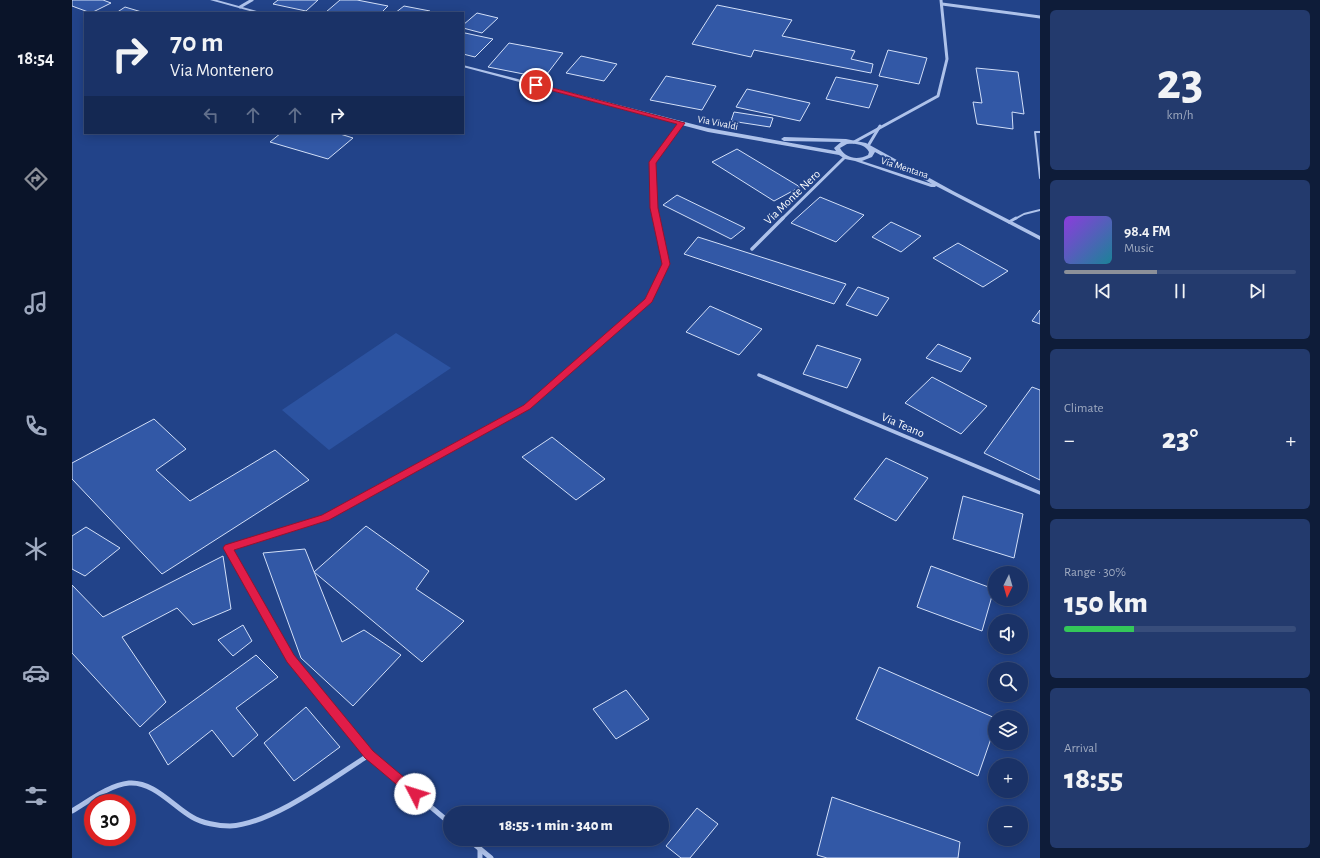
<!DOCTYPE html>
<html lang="en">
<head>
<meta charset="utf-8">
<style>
  body { margin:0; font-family:"Alegreya Sans",sans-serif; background:#233a6d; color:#f1f3f6; height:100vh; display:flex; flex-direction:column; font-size:15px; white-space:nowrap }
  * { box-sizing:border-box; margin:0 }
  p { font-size:13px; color:#9faac0 }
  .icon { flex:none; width:22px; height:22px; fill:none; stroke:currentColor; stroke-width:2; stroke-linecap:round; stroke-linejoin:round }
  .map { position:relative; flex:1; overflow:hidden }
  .side { display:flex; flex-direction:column; gap:10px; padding:10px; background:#0e1c39; width:280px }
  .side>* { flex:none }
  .guide { position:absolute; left:12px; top:12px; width:380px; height:122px; border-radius:0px; box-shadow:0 2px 10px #0003,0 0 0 1px #384d7b; background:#1a3267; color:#f1f3f6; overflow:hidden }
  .needle { width:26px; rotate:185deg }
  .buttons { position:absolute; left:916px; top:566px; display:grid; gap:8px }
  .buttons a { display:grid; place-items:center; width:40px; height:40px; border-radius:50%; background:#1a3267; box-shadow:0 2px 10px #0003,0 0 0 1px #384d7b; font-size:20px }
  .speed { position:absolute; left:12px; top:794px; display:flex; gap:8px; font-size:20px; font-weight:700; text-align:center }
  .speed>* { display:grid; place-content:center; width:52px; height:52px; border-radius:50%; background:#1a3267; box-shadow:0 2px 10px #0003,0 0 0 1px #384d7b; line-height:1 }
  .speed .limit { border:6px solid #d22; background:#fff; color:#111 }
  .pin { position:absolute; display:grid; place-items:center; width:34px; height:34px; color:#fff; margin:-17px; border:2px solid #fff; border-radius:50%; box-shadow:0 1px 4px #0007 }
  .me { position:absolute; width:44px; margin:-22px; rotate:310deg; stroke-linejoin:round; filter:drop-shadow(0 0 3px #0008) }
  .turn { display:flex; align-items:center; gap:14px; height:84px; padding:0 20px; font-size:18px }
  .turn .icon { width:52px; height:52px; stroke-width:2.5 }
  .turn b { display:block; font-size:28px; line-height:34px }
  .lanes { display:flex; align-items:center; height:38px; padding:0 20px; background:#0003; justify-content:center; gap:20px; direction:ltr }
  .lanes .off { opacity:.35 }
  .big { font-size:30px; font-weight:800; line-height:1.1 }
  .side .card { flex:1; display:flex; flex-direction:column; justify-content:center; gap:6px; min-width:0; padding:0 14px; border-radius:6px; background:#233a6d }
  .side .dial { align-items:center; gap:0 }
  .dial b { font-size:52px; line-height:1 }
  .song { display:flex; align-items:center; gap:12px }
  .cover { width:48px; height:48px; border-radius:6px; background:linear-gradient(135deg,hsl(270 70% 55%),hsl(190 70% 35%)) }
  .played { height:4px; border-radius:2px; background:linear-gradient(90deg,#8c9099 40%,#384d7b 40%) }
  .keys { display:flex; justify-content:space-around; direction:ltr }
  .heat { display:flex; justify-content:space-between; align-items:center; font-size:22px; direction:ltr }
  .charge { height:6px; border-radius:3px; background:linear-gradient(90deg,#34c759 30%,#384d7b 0) }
  .trip { position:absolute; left:371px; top:806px; width:226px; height:40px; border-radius:20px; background:#1a3267; box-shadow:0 2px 10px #0003,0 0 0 1px #384d7b; font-weight:800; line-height:40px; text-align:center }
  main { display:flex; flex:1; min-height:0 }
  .menu { display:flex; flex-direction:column; width:72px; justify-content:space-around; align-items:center; background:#0a1429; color:#9faac0 }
  .menu .icon { width:28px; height:28px }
  .menu .on { color:#8c9099 }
  .menu b { font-size:18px; color:#f1f3f6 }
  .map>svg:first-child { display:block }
  .green { fill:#2c53a1 }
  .building { fill:#3258a6; stroke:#d2dff8 }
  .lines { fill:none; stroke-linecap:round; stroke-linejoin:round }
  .service-far1 { stroke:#aec2ea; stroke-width:2 }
  .service { stroke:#aec2ea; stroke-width:3 }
  .minor-far2 { stroke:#aec2ea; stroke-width:3 }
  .minor-far1 { stroke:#aec2ea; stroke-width:3.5 }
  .minor { stroke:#aec2ea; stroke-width:5 }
  .tertiary { fill:#aec2ea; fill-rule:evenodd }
  .route { fill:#e11d48; stroke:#92132f }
  .labels { text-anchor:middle; stroke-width:4; stroke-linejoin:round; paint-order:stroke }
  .far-street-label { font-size:10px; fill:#fff; stroke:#224389 }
  .street-label { font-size:12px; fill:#fff; stroke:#224389 }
</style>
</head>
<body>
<main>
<nav class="menu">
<b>18:54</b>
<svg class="icon on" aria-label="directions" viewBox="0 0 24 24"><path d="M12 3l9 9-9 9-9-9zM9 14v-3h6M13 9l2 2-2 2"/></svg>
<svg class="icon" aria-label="music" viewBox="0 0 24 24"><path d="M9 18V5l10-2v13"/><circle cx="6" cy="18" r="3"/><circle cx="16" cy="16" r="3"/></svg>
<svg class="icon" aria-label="phone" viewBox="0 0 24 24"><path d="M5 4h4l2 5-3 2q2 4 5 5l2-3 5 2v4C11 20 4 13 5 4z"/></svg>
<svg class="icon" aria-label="climate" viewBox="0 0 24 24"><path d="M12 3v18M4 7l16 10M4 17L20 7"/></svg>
<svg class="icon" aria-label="car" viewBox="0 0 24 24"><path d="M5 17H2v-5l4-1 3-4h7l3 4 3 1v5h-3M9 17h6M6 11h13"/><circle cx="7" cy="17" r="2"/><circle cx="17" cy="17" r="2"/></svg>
<svg class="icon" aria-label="filters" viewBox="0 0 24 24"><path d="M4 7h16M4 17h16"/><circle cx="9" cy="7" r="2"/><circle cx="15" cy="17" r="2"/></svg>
</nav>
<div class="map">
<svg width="968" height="858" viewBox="0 0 968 858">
  <rect width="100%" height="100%" fill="#224389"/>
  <!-- green -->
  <polygon class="green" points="324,333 379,368 257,450 210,410"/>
  <!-- building -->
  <g class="building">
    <polygon points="0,0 31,0 39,3 19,13 0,6"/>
    <polygon points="206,0 246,0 234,11 201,4"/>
    <polygon points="268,0 285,0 316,6 309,13 254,12"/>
    <polygon points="645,5 720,20 710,36 783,51 779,59 801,64 799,73 682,50 679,57 620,44"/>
    <polygon points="332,6 358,11 356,13 323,13"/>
    <polygon points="53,7 73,13 44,13"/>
    <polygon points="405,13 426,18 410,33 391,28 391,25"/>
    <polygon points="393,33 421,39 403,57 391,54 391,34"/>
    <polygon points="437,43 491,53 472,78 416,67"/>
    <polygon points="816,50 855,58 847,84 807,76"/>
    <polygon points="509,56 545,64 532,81 494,73"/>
    <polygon points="904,68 946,72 952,114 940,112 941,129 905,124 901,102 910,103"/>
    <polygon points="594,76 644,86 630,110 578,100"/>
    <polygon points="764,77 806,85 797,108 754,99"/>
    <polygon points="675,89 738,103 728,121 664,107"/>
    <polygon points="662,112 701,118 698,127 659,121"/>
    <polygon points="209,133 265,133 281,138 256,159 198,142"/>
    <polygon points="665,149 728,187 702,201 640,162"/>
    <polygon points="605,195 673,228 659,239 591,205"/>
    <polygon points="748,197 792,215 764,242 719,223"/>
    <polygon points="819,222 849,236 829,252 800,237"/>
    <polygon points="626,237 774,284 762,304 612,254"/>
    <polygon points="886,243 936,271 911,287 861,258"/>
    <polygon points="786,287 817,298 805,316 774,305"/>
    <polygon points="638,306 690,329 667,355 614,332"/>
    <polygon points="968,310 968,324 960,321"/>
    <polygon points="866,344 899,358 889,372 854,358"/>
    <polygon points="745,345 789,359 775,388 731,374"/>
    <polygon points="860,377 915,406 889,434 833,403"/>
    <polygon points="960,387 968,390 968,480 912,453"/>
    <polygon points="82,419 114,449 84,470 118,501 203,450 237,480 90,574 0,479 0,463"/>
    <polygon points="480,437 533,479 504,500 450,457"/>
    <polygon points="814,458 856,478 824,521 782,499"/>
    <polygon points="891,496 951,514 942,558 881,539"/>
    <polygon points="294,526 357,571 344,589 392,621 350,662 242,572"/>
    <polygon points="14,527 48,548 13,576 0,569 0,536"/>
    <polygon points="233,549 270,642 292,630 329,655 281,706 229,658 191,553"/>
    <polygon points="151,556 159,609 121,625 105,608 50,637 94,702 68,727 0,653 0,585 31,617"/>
    <polygon points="859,566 922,589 910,631 845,607"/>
    <polygon points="171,625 180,641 161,656 146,640"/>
    <polygon points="184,655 206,677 164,708 186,735 161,757 140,730 96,765 77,733"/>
    <polygon points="807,667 923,718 923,727 906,776 784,719"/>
    <polygon points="554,690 577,719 544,739 521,709"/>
    <polygon points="234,707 268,747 222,781 192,743"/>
    <polygon points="760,797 888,842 886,858 755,858 745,855"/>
    <polygon points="625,808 646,824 618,858 609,858 594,846"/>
  </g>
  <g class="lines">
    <!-- service-far1 -->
    <g class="service-far1">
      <polyline points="968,132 963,132 968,178"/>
      <polyline points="943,219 952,214 968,210"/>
    </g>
    <!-- service -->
    <polyline class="service" points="937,222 944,218"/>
    <!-- minor-far2 -->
    <g class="minor-far2">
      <polyline points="870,4 968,17"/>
      <polyline points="168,7 180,0"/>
      <polyline points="782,142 866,96 875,59 869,0"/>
      <polyline points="796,146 808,126"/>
      <polyline points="584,219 582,208 580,162 610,123"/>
      <polyline points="710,219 773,157"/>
    </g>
    <!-- minor-far1 -->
    <g class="minor-far1">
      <polyline points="680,249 711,218"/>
      <polyline points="687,375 968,493"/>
      <polyline points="287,499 455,407 577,300 594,264 584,218"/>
    </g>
    <!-- minor -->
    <g class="minor">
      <polyline points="289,498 253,518 156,548 218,658 297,755 378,823"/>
      <path d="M0 811C17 801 37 785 57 783 81 781 101 806 120 817 130 823 146 826 158 826 200 824 261 778 297 755"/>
      <polyline points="396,839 419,858"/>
      <polyline points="408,849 408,858"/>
    </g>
    <!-- tertiary -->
    <g class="tertiary">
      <polygon points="138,0 145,0 192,13 185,13"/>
      <path d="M391 65 636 128 764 151 762 148 769 142 712 141 709 139 712 137 774 139 794 143 881 191 968 236V240L864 186 863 187H859L783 161 773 159 767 155 636 132 391 67ZM775 144C783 143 793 144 797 152L796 155C786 160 774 159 768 148ZM803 152 860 184 790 161 800 157Z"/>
    </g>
  </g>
  <!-- route -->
  <polygon class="route" points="462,83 613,123 584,163 586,208 598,264 580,302 458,409 257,520 162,550 222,655 301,751 347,790 349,794 347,798 343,800 293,758 215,662 151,548 153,545 250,515 452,405 573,299 590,264 578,208 577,162 605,124 462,86"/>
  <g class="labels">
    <!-- far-street labels -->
    <g class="far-street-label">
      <text transform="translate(646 122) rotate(11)" y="4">Via Vivaldi</text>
      <text transform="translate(833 167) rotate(18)" y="4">Via Mentana</text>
    </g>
    <!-- street labels -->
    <g class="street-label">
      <text transform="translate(720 197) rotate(-44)" y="4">Via Monte Nero</text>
      <text transform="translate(831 425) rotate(23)" y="4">Via Teano</text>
    </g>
  </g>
</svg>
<div class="buttons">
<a><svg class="needle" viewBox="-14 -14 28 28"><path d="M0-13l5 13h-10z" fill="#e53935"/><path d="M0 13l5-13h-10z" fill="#9faac0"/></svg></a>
<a><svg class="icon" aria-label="sound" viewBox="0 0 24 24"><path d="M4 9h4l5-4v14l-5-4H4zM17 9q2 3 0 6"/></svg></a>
<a><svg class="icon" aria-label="search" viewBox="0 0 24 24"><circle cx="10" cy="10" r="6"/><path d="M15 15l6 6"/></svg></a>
<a><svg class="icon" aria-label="layers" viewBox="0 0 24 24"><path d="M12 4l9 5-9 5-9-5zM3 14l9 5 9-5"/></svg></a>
<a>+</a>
<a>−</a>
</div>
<div class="speed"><div class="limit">30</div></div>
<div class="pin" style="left:464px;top:85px;background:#d93025"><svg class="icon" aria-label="arrive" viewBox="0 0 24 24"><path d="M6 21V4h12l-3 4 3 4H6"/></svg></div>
<svg class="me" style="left:343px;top:794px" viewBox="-20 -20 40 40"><circle r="19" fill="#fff"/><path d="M0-13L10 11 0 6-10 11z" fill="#e11d48"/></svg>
<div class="trip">18:55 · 1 min · 340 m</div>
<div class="guide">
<div class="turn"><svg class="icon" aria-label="right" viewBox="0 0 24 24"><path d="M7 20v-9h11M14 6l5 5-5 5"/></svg><div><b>70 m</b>Via Montenero</div></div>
<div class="lanes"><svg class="icon off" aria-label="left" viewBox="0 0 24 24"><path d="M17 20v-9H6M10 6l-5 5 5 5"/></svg><svg class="icon off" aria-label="ahead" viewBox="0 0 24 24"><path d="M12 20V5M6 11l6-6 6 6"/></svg><svg class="icon off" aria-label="ahead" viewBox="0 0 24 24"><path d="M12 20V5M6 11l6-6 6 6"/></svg><svg class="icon" aria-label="right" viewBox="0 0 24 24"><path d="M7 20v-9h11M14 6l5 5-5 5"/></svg></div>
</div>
</div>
<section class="side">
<div class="card dial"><b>23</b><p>km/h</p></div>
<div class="card">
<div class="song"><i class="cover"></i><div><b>98.4 FM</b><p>Music</p></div></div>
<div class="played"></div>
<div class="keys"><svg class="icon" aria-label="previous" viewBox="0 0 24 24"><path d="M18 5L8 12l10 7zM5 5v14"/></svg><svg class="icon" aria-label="pause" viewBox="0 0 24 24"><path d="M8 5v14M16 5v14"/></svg><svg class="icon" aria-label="next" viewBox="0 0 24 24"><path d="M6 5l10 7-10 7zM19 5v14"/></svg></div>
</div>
<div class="card"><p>Climate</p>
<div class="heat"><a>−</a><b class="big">23°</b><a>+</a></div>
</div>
<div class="card"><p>Range · 30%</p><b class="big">150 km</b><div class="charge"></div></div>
<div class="card"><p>Arrival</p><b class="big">18:55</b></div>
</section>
</main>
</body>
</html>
